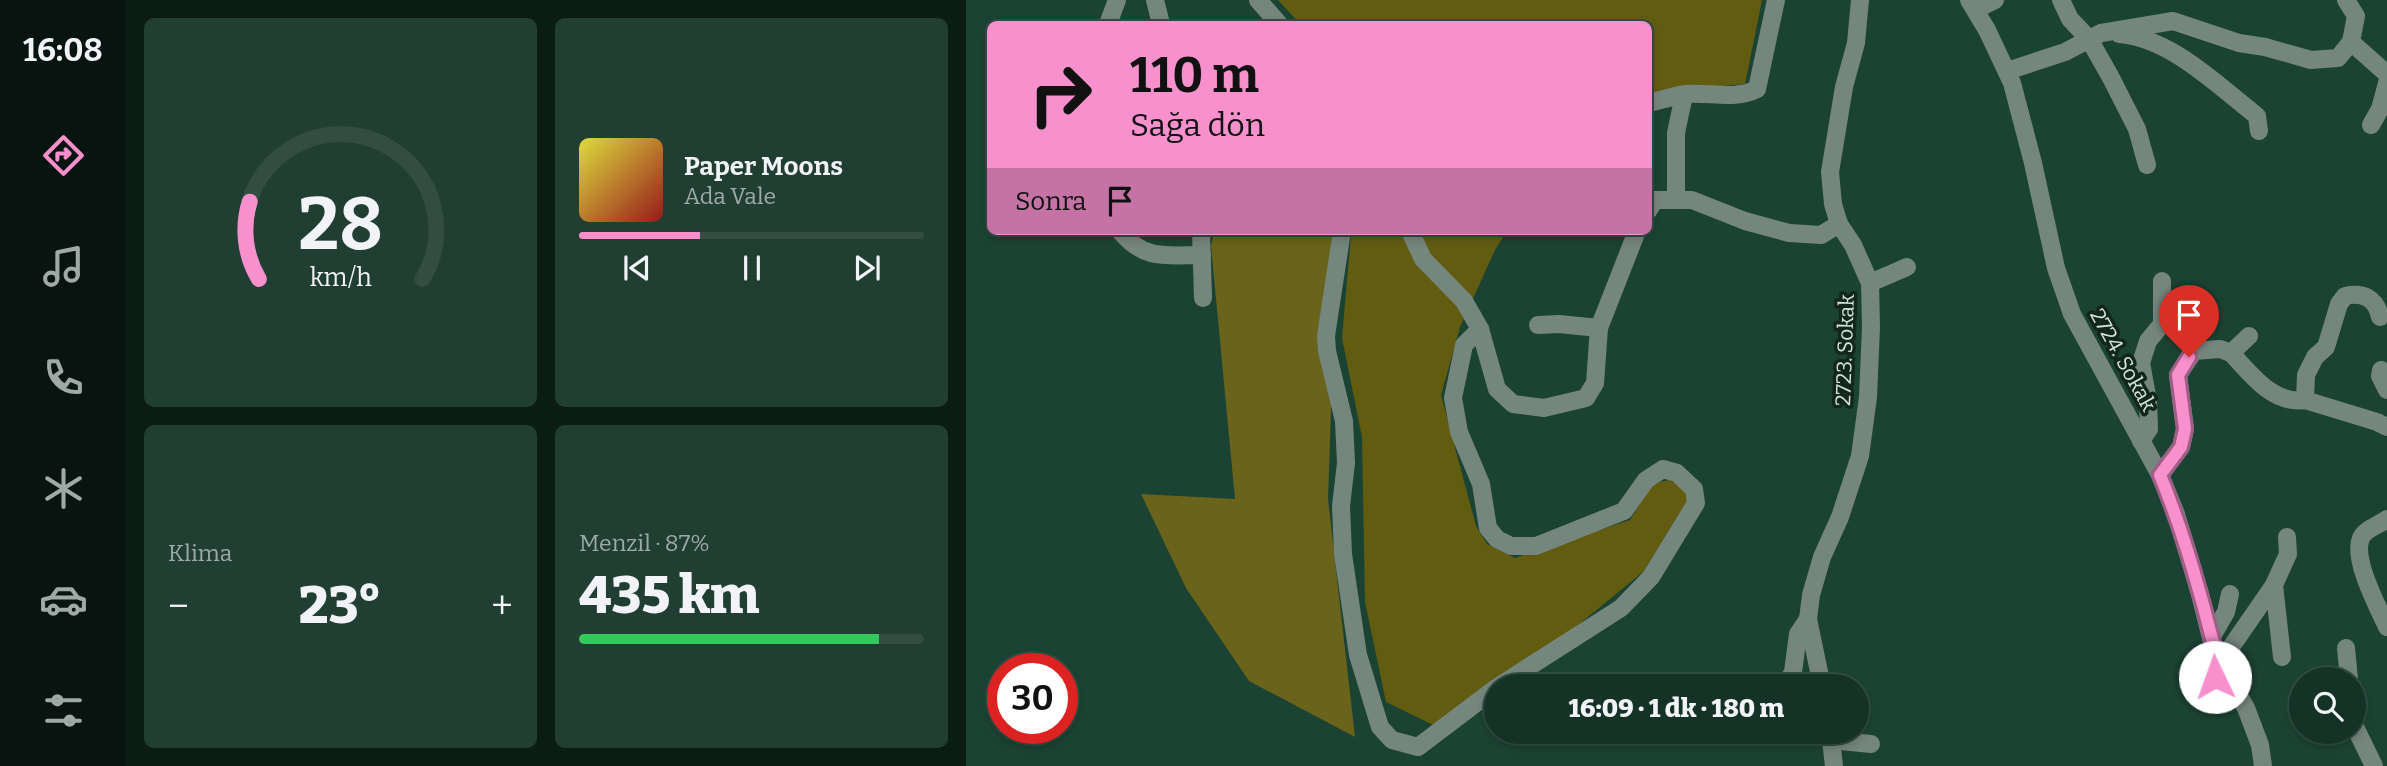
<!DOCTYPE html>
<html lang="tr">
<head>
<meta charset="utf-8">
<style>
  body { margin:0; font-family:Bitter,serif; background:#213e32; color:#f1f3f6; height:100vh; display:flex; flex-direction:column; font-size:26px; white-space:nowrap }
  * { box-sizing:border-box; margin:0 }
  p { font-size:23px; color:#9daaa7 }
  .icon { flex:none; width:38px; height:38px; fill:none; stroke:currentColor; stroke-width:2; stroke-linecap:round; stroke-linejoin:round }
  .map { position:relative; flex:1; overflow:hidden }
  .sheet { display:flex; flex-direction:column; gap:18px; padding:18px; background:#0b1c15; width:840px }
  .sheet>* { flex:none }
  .hud { position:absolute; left:21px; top:21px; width:665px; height:214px; border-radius:10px; box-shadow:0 4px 10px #0003,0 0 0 2px #334d43; background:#f790cd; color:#111; overflow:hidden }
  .controls { position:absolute; left:1323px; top:667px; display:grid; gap:14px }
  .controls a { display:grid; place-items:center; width:77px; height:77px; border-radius:50%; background:#143226; box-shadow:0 4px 10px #0003,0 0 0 2px #334d43; font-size:35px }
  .speed { position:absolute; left:21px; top:653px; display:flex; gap:14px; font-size:35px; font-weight:700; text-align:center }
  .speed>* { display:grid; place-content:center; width:91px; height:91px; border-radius:50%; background:#143226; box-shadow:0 4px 10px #0003,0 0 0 2px #334d43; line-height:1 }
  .speed .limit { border:10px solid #d22; background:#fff; color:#111 }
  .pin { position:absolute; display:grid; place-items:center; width:60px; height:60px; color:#fff; margin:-72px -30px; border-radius:50% 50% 50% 0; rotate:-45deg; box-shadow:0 0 7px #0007 }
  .pin .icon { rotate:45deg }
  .me { position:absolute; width:77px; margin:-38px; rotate:357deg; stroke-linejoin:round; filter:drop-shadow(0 0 5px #0008) }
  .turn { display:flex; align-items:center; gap:24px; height:147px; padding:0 28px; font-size:32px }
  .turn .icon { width:91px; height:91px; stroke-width:2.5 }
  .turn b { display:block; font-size:49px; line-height:60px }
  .then { display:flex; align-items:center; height:66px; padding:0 28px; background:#0003; gap:14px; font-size:26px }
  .big { font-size:52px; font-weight:800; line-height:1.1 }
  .sheet .tile { flex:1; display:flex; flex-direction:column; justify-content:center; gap:10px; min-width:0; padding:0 24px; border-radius:10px; background:#213e32 }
  .sheet .dial { align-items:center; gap:0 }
  .dial svg { height:182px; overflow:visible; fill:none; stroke:#334d43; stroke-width:7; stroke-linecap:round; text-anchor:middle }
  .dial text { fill:#f1f3f6; stroke:none }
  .song { display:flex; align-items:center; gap:21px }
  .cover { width:84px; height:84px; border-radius:10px; background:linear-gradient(135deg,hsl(60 70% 55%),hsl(0 70% 35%)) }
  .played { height:7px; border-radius:4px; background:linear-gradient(90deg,#f790cd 35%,#334d43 35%) }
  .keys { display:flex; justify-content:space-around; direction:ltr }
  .heat { display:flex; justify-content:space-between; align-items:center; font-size:38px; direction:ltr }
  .charge { height:10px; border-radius:5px; background:linear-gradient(90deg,#34c759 87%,#334d43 0) }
  .sheet .tiles { flex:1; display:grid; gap:18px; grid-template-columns:repeat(2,1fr) }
  .trip { position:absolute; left:518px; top:674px; width:385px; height:70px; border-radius:35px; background:#143226; box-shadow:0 4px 10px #0003,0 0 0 2px #334d43; font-weight:800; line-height:70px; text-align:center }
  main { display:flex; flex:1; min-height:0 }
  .tab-bar { display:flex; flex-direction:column; width:126px; justify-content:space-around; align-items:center; background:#08140f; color:#9daaa7 }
  .tab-bar .icon { width:49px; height:49px }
  .tab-bar .active { color:#f790cd }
  .tab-bar b { font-size:32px; color:#f1f3f6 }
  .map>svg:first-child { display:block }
  .green { fill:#625c11 }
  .forest { fill:#69631b }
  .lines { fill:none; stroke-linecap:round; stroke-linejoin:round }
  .minor { stroke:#75867e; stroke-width:18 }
  .route-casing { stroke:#a15e85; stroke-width:18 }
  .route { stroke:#f790cd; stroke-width:12 }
  .labels { text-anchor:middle; stroke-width:7; stroke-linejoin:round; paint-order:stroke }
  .street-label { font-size:21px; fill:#d0e5db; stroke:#14251e }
</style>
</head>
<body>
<main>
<nav class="tab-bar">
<b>16:08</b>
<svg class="icon active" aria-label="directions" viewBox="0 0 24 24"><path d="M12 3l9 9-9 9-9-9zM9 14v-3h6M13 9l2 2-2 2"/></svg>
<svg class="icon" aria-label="music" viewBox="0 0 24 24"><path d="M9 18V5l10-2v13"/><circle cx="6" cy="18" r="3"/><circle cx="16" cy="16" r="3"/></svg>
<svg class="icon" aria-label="phone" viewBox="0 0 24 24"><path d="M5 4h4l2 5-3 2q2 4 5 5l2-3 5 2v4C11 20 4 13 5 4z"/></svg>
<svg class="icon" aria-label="climate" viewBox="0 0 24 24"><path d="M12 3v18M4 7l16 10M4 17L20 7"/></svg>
<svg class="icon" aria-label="car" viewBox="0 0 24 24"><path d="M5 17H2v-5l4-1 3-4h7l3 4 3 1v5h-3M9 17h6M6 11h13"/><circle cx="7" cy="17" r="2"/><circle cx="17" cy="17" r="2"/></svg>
<svg class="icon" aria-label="filters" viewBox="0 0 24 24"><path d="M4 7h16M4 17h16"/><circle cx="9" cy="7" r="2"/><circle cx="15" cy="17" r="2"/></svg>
</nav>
<section class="sheet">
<div class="tiles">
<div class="tile dial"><svg viewBox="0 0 100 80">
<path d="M14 69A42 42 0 1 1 86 69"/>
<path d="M14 69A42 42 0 0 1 10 35" stroke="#f790cd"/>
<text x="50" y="56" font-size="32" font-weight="700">28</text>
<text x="50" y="72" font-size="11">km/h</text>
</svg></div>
<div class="tile">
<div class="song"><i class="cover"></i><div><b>Paper Moons</b><p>Ada Vale</p></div></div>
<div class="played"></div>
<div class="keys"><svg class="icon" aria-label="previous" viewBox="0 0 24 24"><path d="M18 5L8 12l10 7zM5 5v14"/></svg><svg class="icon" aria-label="pause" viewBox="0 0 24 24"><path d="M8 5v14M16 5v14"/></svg><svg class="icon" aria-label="next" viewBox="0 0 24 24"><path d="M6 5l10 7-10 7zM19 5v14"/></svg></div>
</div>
<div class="tile"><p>Klima</p>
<div class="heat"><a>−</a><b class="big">23°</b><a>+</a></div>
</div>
<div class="tile"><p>Menzil · 87%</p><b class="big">435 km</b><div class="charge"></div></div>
</div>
</section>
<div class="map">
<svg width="1421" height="766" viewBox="0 0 1421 766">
  <rect width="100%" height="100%" fill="#1b4333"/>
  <!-- green -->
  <g class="green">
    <polygon points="312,0 796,0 779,84 707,90 683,95 682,24 334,24"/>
    <polygon points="388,231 541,231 529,250 494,327 475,395 510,526 521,544 549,558 664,520 686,484 703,480 718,487 722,499 678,571 606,630 467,725 420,702 399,602 396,437 376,338 385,236"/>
  </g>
  <!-- forest -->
  <polygon class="forest" points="248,231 371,231 362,499 389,737 283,681 220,588 175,494 269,499 245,246"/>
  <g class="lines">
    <!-- minor -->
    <g class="minor">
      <polyline points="189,0 195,24"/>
      <polyline points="292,0 313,24"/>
      <polyline points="1003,0 1021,30 1046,83 1067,163 1090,268 1106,314 1194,475 1210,514 1234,594 1245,638 1254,663 1280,708 1294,745 1297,766"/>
      <polyline points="1095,0 1104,19 1123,39 1144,76 1171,129 1181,165"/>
      <polyline points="1010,9 1029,0"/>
      <polyline points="142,24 151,0"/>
      <path d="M1153 34C1205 38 1251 85 1291 116L1293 131"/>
      <polyline points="1385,42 1421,74"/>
      <polyline points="1041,71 1099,52 1135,33 1207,21 1273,43 1299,47 1345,60 1372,58 1385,42 1390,16 1380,0"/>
      <path d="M682 103C695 100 708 96 720 94 744 92 770 100 791 89L810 0"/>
      <polyline points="1405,125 1414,109 1421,83"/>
      <polyline points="710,200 710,133 718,95"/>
      <polyline points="682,211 689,200 726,200 779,221 823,233 855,235 873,224"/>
      <path d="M154 231C178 261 201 255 236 255"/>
      <polyline points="235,231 237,298"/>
      <polyline points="376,231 360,336 361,351 378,421 380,463 375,506 377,554 392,655 414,727 426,740 452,747 530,688"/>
      <polyline points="444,231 457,259 498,301 514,329 531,389 547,404 578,408 620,398 629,383 633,328 671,231"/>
      <polyline points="904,283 941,267"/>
      <polyline points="572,325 593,324 633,328"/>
      <polyline points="514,329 498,345 487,398 493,432 515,484 522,528 531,539 545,546 570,546 658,511 680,480 697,469 711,473 728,489 730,503 685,577 655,608 533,686"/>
      <path d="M1283 336 1265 353C1285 374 1307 405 1339 400L1411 422 1421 427"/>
      <polyline points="1415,370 1414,376 1421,390"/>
      <path d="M1339 400 1340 375 1349 357 1360 347 1373 304 1379 296C1397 292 1410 298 1414 317"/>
      <polyline points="1175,441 1183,429 1182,401 1175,363 1182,341 1196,324 1196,281"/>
      <polyline points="1194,475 1215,447 1219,429 1212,375 1228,351 1254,349 1265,353"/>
      <path d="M1421 519C1413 525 1399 529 1395 538 1386 559 1412 607 1421 627"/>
      <polyline points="1308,585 1316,657"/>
      <polyline points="1245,638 1260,612 1264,594"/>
      <polyline points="1380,648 1383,679"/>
      <polyline points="819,686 827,672 832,634 842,619"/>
      <polyline points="856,686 842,619 845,595 856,557 874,517 894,456 902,397 905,327 904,283 887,245 873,224 867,204 864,172 878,87 890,43 894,0"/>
      <polyline points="1232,687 1249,677 1254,663 1308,585 1322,554 1321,537"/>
      <polyline points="1388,725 1408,766"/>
      <polyline points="864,732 868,766"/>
      <polyline points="865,740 905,744"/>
    </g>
  </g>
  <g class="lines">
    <defs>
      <path id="route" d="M1223 357 1212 375 1219 429 1215 447 1194 475C1210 514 1223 554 1234 594 1241 617 1245 640 1254 663L1249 677"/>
    </defs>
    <!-- route casing -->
    <use href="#route" class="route-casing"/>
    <!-- route -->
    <use href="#route" class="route"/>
  </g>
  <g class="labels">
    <!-- street labels -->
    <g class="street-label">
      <text transform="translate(879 350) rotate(-88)" y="7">2723. Sokak</text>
      <text transform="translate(1157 360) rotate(61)" y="7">2724. Sokak</text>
    </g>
  </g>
</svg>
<div class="controls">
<a><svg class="icon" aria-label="search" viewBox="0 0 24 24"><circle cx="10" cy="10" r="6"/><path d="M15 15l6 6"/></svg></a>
</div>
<div class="speed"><div class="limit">30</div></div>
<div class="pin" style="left:1223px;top:357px;background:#d93025"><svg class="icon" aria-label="arrive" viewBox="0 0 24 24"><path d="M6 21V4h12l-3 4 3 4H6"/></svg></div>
<svg class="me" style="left:1249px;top:677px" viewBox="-20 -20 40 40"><circle r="19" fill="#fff"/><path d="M0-13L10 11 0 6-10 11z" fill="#f790cd"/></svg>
<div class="trip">16:09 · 1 dk · 180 m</div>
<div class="hud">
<div class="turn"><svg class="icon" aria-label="right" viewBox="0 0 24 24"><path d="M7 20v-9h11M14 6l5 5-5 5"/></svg><div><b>110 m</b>Sağa dön</div></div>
<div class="then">Sonra<svg class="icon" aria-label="arrive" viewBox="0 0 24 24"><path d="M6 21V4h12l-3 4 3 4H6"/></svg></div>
</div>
</div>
</main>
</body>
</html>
